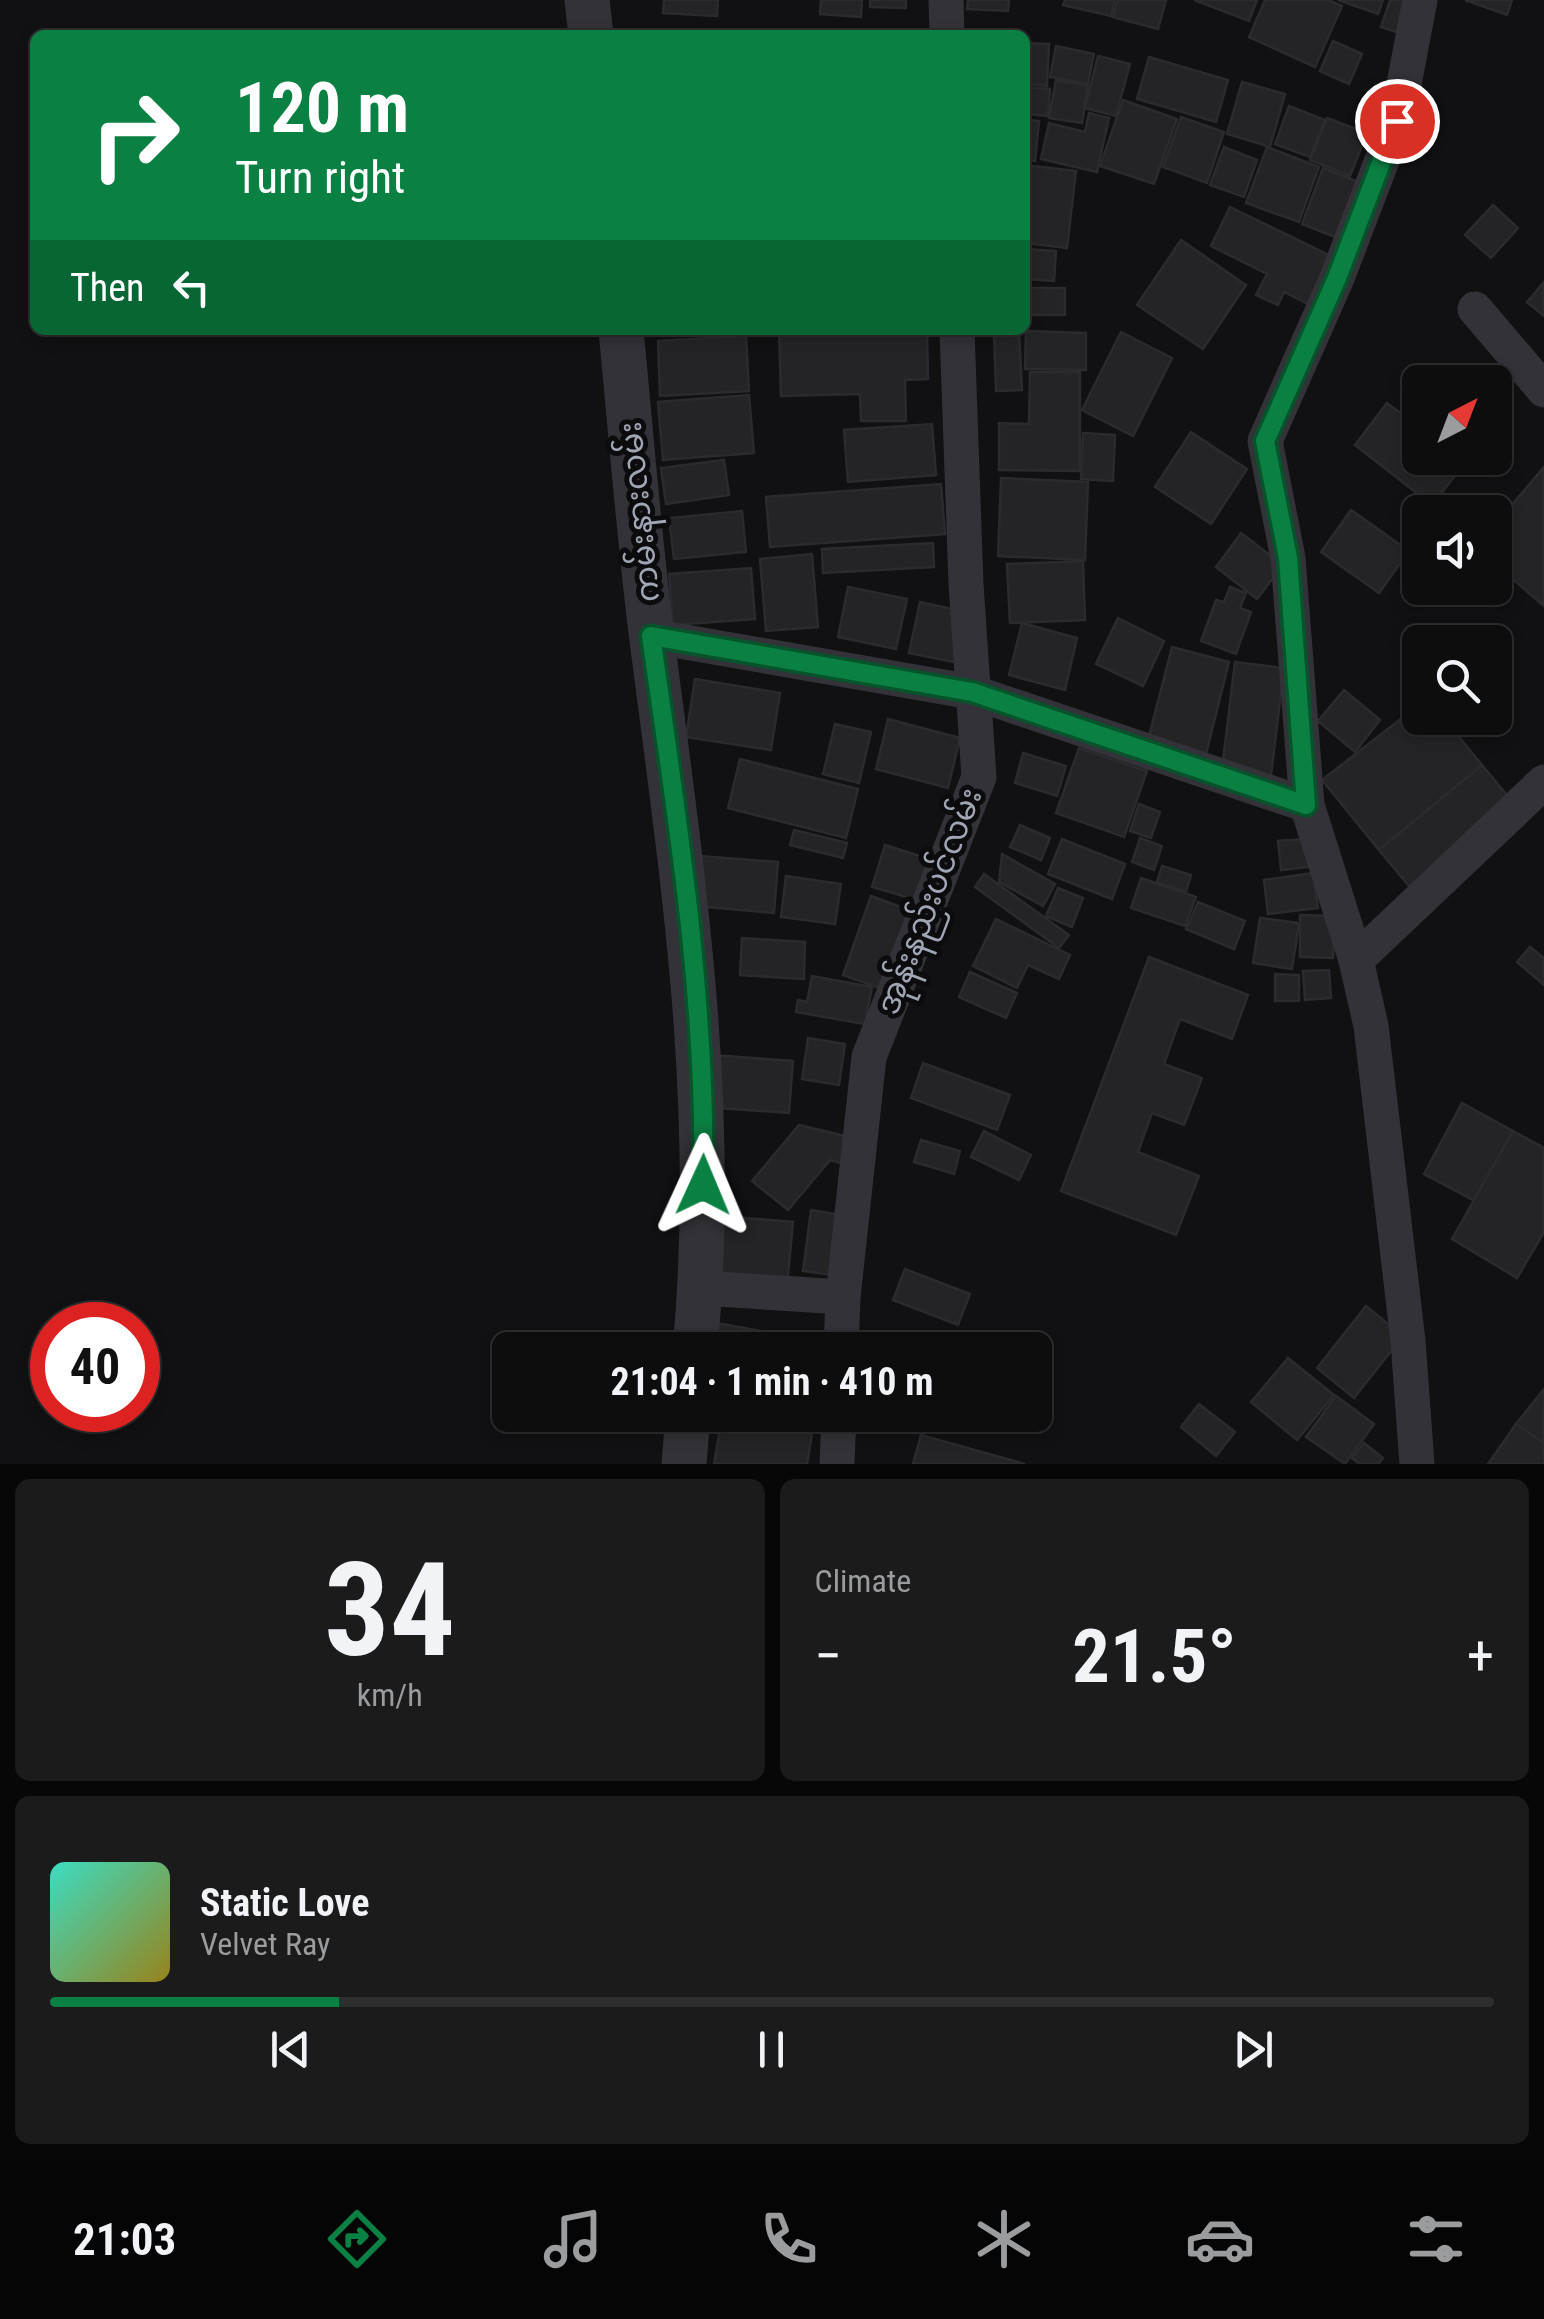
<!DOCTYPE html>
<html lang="en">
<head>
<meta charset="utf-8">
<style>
  body { margin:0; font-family:"Roboto Condensed","Noto Sans Myanmar",sans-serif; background:#1b1b1c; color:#f1f3f6; height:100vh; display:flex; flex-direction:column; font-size:38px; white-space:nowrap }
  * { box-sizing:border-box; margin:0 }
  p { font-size:32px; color:#9a9c9e }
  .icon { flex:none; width:55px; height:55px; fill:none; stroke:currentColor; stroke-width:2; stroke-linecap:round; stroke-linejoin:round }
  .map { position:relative; height:1464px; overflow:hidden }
  .sheet { display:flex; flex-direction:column; gap:15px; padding:15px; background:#070708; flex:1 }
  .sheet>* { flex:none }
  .guide { position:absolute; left:30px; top:30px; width:1000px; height:305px; border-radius:15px; box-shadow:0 5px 15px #0003,0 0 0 2px #2d2d2e; background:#0b8043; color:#fff; overflow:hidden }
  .needle { width:65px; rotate:42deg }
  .tools { position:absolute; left:1402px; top:365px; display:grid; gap:20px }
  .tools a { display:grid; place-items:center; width:110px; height:110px; border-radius:15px; background:#0d0d0e; box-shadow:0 5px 15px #0003,0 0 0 2px #2d2d2e; font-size:50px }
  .speed { position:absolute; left:30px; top:1302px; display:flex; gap:20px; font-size:50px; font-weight:700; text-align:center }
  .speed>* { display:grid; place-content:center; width:130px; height:130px; border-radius:50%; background:#0d0d0e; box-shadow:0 5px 15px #0003,0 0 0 2px #2d2d2e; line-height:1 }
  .speed .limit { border:15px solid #d22; background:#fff; color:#111 }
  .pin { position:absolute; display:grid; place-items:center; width:85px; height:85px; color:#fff; margin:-42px; border:5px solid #fff; border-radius:50%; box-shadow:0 2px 10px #0007 }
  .me { position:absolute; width:110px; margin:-55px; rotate:1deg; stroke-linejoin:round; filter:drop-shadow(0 0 8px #0008) }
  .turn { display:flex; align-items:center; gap:35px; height:210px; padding:0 40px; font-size:45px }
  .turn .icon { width:130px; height:130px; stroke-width:2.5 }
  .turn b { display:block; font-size:70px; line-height:85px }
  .then { display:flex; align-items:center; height:95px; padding:0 40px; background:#0003; gap:20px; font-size:38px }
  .big { font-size:75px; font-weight:700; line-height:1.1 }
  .sheet .card { flex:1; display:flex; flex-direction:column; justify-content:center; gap:15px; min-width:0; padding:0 35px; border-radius:15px; background:#1b1b1c }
  .sheet .dial { align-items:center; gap:0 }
  .dial b { font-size:130px; line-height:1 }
  .song { display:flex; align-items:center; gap:30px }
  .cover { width:120px; height:120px; border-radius:15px; background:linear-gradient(135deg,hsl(170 70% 55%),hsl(50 70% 35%)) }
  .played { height:10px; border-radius:5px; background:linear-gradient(90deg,#0b8043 20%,#2d2d2e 20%) }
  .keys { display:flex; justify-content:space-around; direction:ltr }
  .heat { display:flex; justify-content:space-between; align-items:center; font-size:55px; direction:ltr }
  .sheet .tiles { flex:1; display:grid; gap:15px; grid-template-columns:1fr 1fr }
  .card:last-child { grid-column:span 2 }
  .trip { position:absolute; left:492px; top:1332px; width:560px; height:100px; border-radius:15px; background:#0d0d0e; box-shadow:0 5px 15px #0003,0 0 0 2px #2d2d2e; font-weight:700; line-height:100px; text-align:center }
  .menu { display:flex; height:160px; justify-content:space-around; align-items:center; background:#050506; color:#9a9c9e }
  .menu .icon { width:70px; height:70px }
  .menu .on { color:#0b8043 }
  .menu b { font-size:45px; color:#f1f3f6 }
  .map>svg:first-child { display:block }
  .building { fill:#242427; stroke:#2b2b2f; stroke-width:2.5 }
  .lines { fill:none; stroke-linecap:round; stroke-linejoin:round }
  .minor { stroke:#323238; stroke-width:35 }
  .tertiary { stroke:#323238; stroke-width:45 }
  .route-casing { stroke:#07532c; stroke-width:25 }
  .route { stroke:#0b8043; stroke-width:18 }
  .labels { text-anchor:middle; stroke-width:10; stroke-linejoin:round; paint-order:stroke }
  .street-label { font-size:32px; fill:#a1a6b5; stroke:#0c0c0e }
</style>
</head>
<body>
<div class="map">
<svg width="1544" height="1464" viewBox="0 0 1544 1464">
  <rect width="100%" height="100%" fill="#111113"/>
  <!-- building -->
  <g class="building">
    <polygon points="664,0 718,0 717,16 663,13"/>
    <polygon points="821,0 862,0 861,17 820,14"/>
    <polygon points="870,0 906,0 906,8 870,7"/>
    <polygon points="968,0 1009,0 1008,11 967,9"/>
    <polygon points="1065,0 1115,0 1111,16 1063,5"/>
    <polygon points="1118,0 1166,0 1158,29 1113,17"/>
    <polygon points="1194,0 1257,0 1249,21"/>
    <polygon points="1265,0 1328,0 1342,6 1315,67 1249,37"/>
    <polygon points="1338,0 1383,0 1378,14"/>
    <polygon points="1390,0 1416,0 1405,35 1381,27"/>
    <polygon points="1465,0 1512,0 1507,15"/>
    <polygon points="1333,41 1362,54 1349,84 1320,71"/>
    <polygon points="1025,43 1049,44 1047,86 1025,84"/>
    <polygon points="1056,46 1094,54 1088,84 1050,77"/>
    <polygon points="1098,56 1130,64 1116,116 1085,108"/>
    <polygon points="1149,57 1228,80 1216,122 1137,99"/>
    <polygon points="1056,80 1088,86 1082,123 1049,118"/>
    <polygon points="1242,82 1285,94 1270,147 1227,134"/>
    <polygon points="1025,87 1050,89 1048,116 1025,114"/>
    <polygon points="1123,100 1177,119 1154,184 1100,166"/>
    <polygon points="1289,106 1325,120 1310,157 1275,144"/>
    <polygon points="1089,113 1109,118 1097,172 1041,159 1049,123 1085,132"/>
    <polygon points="1181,117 1224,132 1207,183 1163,167"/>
    <polygon points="1327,118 1367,133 1350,176 1310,160"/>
    <polygon points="1025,120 1039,121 1035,161 1025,159"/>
    <polygon points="1224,147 1257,160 1244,197 1210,185"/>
    <polygon points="1267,147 1319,167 1299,222 1246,203"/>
    <polygon points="1025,165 1076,171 1067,248 1025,243"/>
    <polygon points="1323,168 1366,185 1345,241 1302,224"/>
    <polygon points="1493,205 1518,228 1491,258 1465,235"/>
    <polygon points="1230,207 1333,257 1310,305 1284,292 1278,305 1256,295 1267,274 1211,246"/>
    <polygon points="1181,240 1246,285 1203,349 1137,305"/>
    <polygon points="1025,249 1056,251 1054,281 1025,279"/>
    <polygon points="1544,282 1544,316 1527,302"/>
    <rect x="1031" y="288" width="34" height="27"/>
    <polygon points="779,330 927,330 928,379 905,380 906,421 861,421 860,394 781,396"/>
    <polygon points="1019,330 1022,390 996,391 994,332"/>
    <polygon points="1026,331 1086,333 1086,370 1025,369"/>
    <polygon points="1121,332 1172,358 1133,436 1082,410"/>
    <polygon points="746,336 749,391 660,396 658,341"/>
    <polygon points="1030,372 1080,372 1080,471 999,470 999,423 1029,424"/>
    <polygon points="749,395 754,453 663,460 658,402"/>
    <polygon points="1387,403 1420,428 1420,458 1458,458 1465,463 1432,505 1355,445"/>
    <polygon points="932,424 936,475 848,482 844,430"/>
    <polygon points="1191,432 1247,469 1211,524 1155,487"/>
    <polygon points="1083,433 1115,435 1113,481 1081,479"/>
    <polygon points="724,460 729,495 666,504 661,468"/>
    <polygon points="1544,467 1544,606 1495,564 1495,525"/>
    <polygon points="1001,478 1088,482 1085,560 998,556"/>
    <polygon points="941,484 945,534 770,547 766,497"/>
    <polygon points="1351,510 1409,551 1379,593 1321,552"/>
    <polygon points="742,511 746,552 674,559 669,518"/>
    <polygon points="1241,533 1283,565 1257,599 1216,567"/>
    <polygon points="933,543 934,567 823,573 822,549"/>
    <polygon points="812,554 818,627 766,631 760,559"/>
    <polygon points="1083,561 1085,620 1010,623 1007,564"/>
    <polygon points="751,568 755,619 673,625 669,574"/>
    <polygon points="848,587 907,599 896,649 838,637"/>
    <polygon points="1230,587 1246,593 1240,608 1251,612 1236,654 1201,641 1216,600 1224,602"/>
    <polygon points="920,602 965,612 954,662 909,653"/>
    <polygon points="1118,618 1164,641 1143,686 1096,664"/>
    <polygon points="1022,623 1077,638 1065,690 1009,675"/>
    <polygon points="1172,647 1229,662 1206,754 1148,740"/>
    <polygon points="1235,662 1284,668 1271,775 1222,769"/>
    <polygon points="695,679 780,693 771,750 686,737"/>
    <polygon points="1344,690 1380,720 1355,752 1318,721"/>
    <polygon points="1402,718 1444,719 1482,765 1379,850 1322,780"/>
    <polygon points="888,719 960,738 948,788 876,769"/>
    <polygon points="835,724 871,732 859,783 823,774"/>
    <polygon points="1079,748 1147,771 1124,837 1056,813"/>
    <polygon points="1023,753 1066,766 1057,796 1015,783"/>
    <polygon points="740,759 858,789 846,838 728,808"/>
    <polygon points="1482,765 1516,806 1413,891 1379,850"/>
    <polygon points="1139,804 1160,812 1151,838 1130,831"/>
    <polygon points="1020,825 1050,838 1041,860 1010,847"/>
    <polygon points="794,830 847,843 843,858 790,845"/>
    <polygon points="1140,838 1162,846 1154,870 1132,862"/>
    <polygon points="1062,839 1125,864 1112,899 1048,874"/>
    <polygon points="1306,839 1309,867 1281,870 1278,841"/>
    <polygon points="885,845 936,861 923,902 872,887"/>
    <polygon points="1002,854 1055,884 1043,906 999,882"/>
    <polygon points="700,856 778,862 774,913 696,906"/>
    <polygon points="1162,866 1191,875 1186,892 1157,882"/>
    <polygon points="1313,873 1318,908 1268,914 1264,880"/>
    <polygon points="984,874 1069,935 1059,948 975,887"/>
    <polygon points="786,876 841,884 835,924 781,917"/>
    <polygon points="1141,878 1196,897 1185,926 1131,908"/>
    <polygon points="1058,888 1083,898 1072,927 1046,916"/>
    <polygon points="871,896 917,913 890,992 843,975"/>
    <polygon points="1198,902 1245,921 1234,949 1186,929"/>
    <polygon points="1300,915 1334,916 1333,958 1300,957"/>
    <polygon points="1260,918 1299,923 1292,969 1253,963"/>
    <polygon points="996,919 1070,955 1059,979 1028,965 1017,988 973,966"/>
    <polygon points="742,938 805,942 804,979 740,975"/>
    <polygon points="1530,947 1544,958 1544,985 1517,962"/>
    <polygon points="1149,957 1248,995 1232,1039 1180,1019 1164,1064 1202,1078 1184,1125 1152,1113 1138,1152 1199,1176 1176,1235 1061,1191"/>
    <polygon points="1329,970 1331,998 1305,1000 1303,971"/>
    <polygon points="970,972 1017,993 1006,1018 959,997"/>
    <polygon points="1275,974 1299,975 1299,1001 1275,1001"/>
    <polygon points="812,976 872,987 865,1024 796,1012 798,1000 807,1002"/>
    <polygon points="808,1038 845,1044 839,1085 802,1079"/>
    <polygon points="711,1055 793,1061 789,1113 718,1108"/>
    <polygon points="923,1063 1010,1095 997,1130 911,1098"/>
    <polygon points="1462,1103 1513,1131 1475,1201 1424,1174"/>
    <polygon points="799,1125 854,1138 851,1166 830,1160 788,1210 752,1181"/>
    <polygon points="984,1131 1031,1155 1019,1180 971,1157"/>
    <polygon points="1513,1131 1544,1148 1544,1232 1517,1278 1452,1239"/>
    <polygon points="921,1140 960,1151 954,1174 914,1162"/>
    <polygon points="811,1210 841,1215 833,1275 803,1271"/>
    <polygon points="723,1216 793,1222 787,1286 718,1280"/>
    <polygon points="905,1269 970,1294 958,1325 893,1300"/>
    <polygon points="1366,1306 1403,1336 1354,1398 1317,1368"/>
    <polygon points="711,1322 828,1343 827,1350 706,1350"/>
    <polygon points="898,1332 989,1350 894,1350"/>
    <polygon points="1288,1358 1334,1395 1297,1440 1251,1402"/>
    <polygon points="1544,1389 1544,1443 1516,1424"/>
    <polygon points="1336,1396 1374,1424 1345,1464 1306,1437"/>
    <polygon points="1199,1404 1235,1432 1216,1456 1181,1427"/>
    <polygon points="711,1415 815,1415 807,1464 714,1464 722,1417"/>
    <polygon points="883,1415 954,1415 951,1431"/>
    <polygon points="1516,1424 1544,1443 1544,1464 1488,1464"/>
    <polygon points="921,1435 1025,1464 913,1464"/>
    <polygon points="1364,1443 1383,1458 1378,1464 1360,1464 1352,1458"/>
  </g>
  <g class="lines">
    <!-- minor -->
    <g class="minor">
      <polyline points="946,0 947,35"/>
      <polyline points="1475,309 1544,390"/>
      <polyline points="651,636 972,692 1307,805"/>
      <polyline points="1356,960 1544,782"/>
      <polyline points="701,1288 843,1297"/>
      <polyline points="841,1350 843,1297 869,1057 979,777 966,584 957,330"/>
      <polyline points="837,1464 839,1415"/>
      <polyline points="1417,1464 1408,1341 1371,1026 1356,960 1307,805 1288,558 1265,441 1337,278 1397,121 1420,0"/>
    </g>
    <!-- tertiary -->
    <g class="tertiary">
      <polyline points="587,0 591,35"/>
      <path d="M621 330C631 433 639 537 652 640 683 880 718 1106 695 1350"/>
      <polyline points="684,1464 688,1415"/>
    </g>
  </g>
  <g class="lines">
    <defs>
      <path id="route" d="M703 1185C707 1002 677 817 651 636L972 692 1306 805 1288 558 1265 441 1337 278 1397 121"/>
    </defs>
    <!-- route casing -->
    <use href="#route" class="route-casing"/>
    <!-- route -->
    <use href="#route" class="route"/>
  </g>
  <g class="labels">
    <!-- street labels -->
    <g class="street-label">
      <text transform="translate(639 512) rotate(-96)" y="11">ကမ်းနားလမ်း</text>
      <text transform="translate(929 901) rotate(-69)" y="11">အုန်းနည်းပင်လမ်း</text>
    </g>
  </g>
</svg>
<div class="tools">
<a><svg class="needle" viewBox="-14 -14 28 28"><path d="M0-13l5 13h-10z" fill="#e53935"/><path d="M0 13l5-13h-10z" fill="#9a9c9e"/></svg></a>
<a><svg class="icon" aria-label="sound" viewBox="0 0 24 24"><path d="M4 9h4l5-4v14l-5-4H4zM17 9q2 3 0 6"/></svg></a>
<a><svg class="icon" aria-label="search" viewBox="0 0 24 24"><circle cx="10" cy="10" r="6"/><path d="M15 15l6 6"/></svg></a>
</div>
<div class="speed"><div class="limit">40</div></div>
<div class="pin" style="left:1397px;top:121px;background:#d93025"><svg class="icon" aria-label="arrive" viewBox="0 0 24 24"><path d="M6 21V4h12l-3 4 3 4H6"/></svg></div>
<svg class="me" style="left:703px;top:1185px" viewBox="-20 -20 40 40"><path d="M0-17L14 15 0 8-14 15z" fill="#0b8043" stroke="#fff" stroke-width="4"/></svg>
<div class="trip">21:04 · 1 min · 410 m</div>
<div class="guide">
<div class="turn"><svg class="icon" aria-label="right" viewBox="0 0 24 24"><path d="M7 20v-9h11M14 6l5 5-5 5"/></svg><div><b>120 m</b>Turn right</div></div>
<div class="then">Then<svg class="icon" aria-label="left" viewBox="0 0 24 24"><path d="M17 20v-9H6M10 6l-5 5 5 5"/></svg></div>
</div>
</div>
<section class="sheet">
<div class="tiles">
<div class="card dial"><b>34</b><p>km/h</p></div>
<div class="card"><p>Climate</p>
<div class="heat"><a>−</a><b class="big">21.5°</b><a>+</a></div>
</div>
<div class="card">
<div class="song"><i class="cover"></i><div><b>Static Love</b><p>Velvet Ray</p></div></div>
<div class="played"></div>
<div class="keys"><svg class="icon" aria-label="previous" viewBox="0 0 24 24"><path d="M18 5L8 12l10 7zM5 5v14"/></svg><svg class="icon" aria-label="pause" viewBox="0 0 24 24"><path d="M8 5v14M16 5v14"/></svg><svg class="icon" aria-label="next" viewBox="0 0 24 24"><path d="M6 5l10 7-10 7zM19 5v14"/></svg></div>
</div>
</div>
</section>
<nav class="menu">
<b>21:03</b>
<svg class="icon on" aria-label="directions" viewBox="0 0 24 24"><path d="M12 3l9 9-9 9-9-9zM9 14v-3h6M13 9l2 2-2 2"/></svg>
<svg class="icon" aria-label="music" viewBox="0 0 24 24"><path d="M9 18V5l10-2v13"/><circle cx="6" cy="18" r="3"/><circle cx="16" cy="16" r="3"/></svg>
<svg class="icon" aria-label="phone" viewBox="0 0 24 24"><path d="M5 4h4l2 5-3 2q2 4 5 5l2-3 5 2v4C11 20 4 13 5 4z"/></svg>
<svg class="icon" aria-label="climate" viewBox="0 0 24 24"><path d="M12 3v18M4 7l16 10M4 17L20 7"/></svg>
<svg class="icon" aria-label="car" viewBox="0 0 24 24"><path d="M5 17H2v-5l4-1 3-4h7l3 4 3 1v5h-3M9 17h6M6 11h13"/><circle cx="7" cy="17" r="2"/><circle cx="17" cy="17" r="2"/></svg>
<svg class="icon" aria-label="filters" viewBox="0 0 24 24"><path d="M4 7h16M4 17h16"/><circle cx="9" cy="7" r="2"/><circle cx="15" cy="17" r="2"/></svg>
</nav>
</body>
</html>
